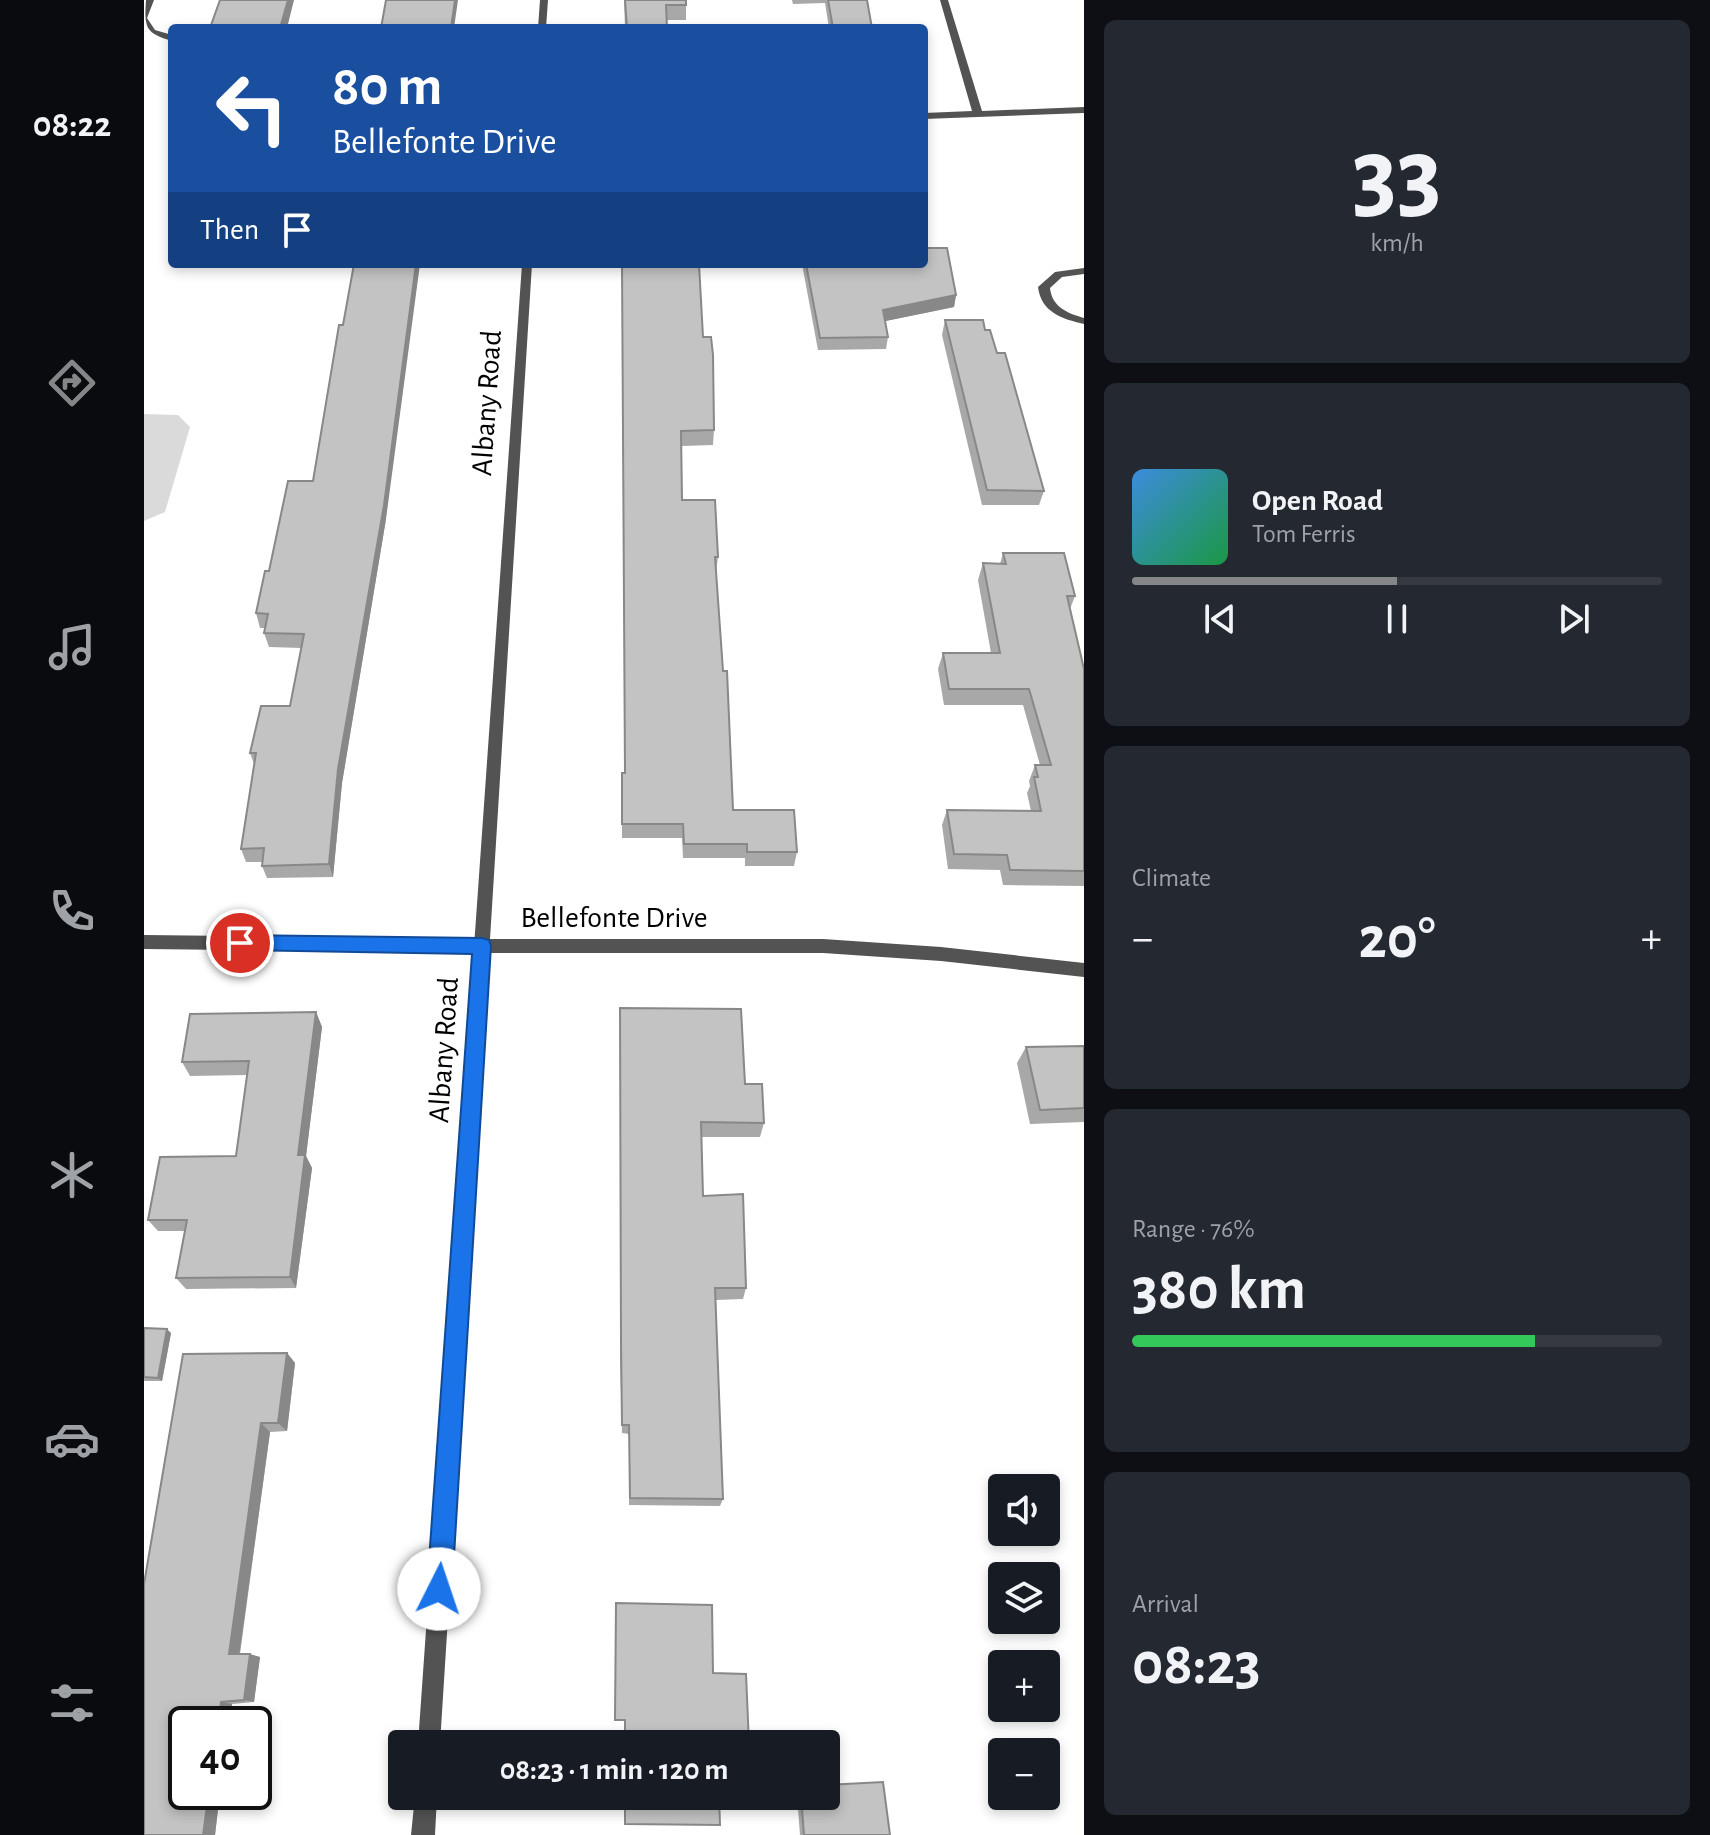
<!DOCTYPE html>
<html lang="en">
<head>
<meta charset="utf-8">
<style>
  body { margin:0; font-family:"Alegreya Sans",sans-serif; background:#242831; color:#f1f3f6; height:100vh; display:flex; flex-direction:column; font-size:30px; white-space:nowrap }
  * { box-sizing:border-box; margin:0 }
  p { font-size:26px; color:#9ea1a6 }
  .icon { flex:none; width:44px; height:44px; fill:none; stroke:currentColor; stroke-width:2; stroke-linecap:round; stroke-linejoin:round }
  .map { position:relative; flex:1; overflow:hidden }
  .panel { display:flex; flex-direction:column; gap:20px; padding:20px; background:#0d0f14; width:626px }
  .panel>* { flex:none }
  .banner { position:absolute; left:24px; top:24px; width:760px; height:244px; border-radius:8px; box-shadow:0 4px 12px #0003; background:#1a4fa0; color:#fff; overflow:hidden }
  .controls { position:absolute; left:844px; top:1474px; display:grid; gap:16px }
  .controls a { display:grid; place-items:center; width:72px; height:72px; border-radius:8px; background:#171b24; box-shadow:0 4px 12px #0003; font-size:40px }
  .speed { position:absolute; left:24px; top:1706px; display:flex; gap:16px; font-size:40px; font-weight:700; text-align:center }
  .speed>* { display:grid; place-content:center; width:104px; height:104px; border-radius:50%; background:#171b24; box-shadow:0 4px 12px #0003; line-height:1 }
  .speed .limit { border:4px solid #111; border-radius:12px; background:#fff; color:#111 }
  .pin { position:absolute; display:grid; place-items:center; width:68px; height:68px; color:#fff; margin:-34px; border:4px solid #fff; border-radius:50%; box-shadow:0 2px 8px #0007 }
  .me { position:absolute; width:88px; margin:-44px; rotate:4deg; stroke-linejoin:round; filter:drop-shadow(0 0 6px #0008) }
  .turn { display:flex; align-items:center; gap:28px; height:168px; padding:0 32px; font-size:36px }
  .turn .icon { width:104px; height:104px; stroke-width:2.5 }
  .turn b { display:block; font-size:56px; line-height:68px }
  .then { display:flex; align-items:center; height:76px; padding:0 32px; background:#0003; gap:16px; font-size:30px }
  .big { font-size:60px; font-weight:700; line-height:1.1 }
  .panel .card { flex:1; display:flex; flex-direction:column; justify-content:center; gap:12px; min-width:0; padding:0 28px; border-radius:12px; background:#242831 }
  .panel .dial { align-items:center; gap:0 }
  .dial b { font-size:104px; line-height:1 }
  .song { display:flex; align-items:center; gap:24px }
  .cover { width:96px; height:96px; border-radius:12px; background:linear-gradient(135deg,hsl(210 70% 55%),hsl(140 70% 35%)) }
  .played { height:8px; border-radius:4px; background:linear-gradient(90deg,#858687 50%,#363941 50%) }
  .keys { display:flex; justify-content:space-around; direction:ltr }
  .heat { display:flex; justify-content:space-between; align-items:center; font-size:44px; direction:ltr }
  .charge { height:12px; border-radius:6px; background:linear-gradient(90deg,#34c759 76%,#363941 0) }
  .trip { position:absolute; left:244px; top:1730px; width:452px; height:80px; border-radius:8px; background:#171b24; box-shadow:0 4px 12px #0003; font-weight:700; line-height:80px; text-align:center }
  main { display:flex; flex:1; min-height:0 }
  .dock { display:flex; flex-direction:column; width:144px; justify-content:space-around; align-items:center; background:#090b0e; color:#9ea1a6 }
  .dock .icon { width:56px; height:56px }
  .dock .on { color:#858687 }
  .dock b { font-size:36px; color:#f1f3f6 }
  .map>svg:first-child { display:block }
  .green { fill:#dadada }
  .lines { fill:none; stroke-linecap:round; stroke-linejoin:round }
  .minor { fill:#535353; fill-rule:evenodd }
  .tertiary { fill:#535353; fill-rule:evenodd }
  .wall { fill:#a8a8a8 }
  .shaded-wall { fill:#888 }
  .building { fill:#c3c3c3; stroke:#888; stroke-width:2 }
  .route { fill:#1a73e8; stroke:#114b97; stroke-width:2 }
  .labels { text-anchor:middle; stroke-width:6; stroke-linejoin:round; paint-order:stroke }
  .street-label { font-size:30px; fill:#000; stroke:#fff }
</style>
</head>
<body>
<main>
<nav class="dock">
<b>08:22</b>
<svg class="icon on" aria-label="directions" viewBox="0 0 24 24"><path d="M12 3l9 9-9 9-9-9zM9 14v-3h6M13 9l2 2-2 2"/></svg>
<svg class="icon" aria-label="music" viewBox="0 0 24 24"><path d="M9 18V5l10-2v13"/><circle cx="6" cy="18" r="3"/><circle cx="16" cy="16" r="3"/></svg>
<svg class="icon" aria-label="phone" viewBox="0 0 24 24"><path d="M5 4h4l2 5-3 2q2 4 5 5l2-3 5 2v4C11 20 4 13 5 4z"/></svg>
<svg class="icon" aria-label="climate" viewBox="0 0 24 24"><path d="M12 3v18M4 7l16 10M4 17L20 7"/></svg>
<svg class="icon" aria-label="car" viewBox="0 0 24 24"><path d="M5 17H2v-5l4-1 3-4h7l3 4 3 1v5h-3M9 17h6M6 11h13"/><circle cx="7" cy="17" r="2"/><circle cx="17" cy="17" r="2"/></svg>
<svg class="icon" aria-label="filters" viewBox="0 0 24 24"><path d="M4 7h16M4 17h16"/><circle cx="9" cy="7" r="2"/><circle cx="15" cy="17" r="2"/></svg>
</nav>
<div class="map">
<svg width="940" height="1835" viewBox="0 0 940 1835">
  <rect width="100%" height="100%" fill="#fff"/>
  <!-- green -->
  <polygon class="green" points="0,414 34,415 46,427 21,512 0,521"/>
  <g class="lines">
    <!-- minor -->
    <g class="minor">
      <path d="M2 0H10L3 18 11 30 28 35V41C2 33 0 29 2 0Z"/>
      <polygon points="796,0 804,0 838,111 940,107 940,113 780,119 780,113 828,111"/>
      <path d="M940 268V274L918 277 906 288C908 307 923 313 940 318V324C918 319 897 312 894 287L911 272Z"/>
      <polygon points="0,935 338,939 344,941 346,946 344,951 338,953 0,949"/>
    </g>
    <!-- tertiary -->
    <g class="tertiary">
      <polygon points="396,0 404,0 402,28 394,28"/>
      <polygon points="378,264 388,264 346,939 679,939 797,947 940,963 940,977 797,961 679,953 346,953 296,1744 274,1744"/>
      <polygon points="271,1796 293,1796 291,1835 267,1835"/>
    </g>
  </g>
  <!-- wall -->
  <g class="wall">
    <polygon points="480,0 542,0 542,20 523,20 523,28 481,28"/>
    <polygon points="648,0 723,0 728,28 685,28 681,3 649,4"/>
    <polygon points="782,248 812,295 810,307 741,321 744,337 742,349 674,350 658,264 780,264"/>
    <polygon points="478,264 559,337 570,430 569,445 538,446 538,500 574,557 572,572 589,810 653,852 650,866 601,866 601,858 539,858 538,838 478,838 478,773 481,773"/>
    <polygon points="801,320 841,330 853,353 900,491 895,505 838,505 798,335"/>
    <polygon points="199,325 242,519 198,783 189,877 123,878 118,866 119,862 102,862 97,849 110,764 106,753 146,706 157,648 125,647 120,633 121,628 116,628 112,613 125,571 169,481"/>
    <polygon points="859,553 931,596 926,609 940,669 940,886 859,885 856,870 804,869 798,825 803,810 887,811 883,793 886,786 885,781 891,765 896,765 879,705 800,705 794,669 799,653 847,653 834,580 839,563 856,564"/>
    <polygon points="476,1008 601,1084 620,1123 616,1137 557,1137 559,1196 602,1288 599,1299 572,1300 579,1499 576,1506 485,1505 485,1434 478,1433 476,1353"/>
    <polygon points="172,1012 178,1027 162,1156 168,1168 152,1288 42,1289 32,1278 41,1231 14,1231 4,1220 92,1156 103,1075 46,1076 38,1062"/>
    <polygon points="940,1046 940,1122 886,1124 873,1063 882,1047"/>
    <polygon points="0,1328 27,1333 18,1381 0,1381"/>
    <polygon points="143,1353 151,1363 143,1431 126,1432 96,1654 116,1657 110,1702 88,1704 86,1724 42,1724 76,1792 71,1835 0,1835 0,1584"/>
    <polygon points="653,1796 682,1796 746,1835 656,1835"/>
  </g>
  <!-- shaded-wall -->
  <g class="shaded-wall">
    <polygon points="144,0 150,0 143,28 136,28"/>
    <polygon points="311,0 314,0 310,28 307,28"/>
    <polygon points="272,264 276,264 242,519 198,783 189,877 185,864 194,769"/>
    <polygon points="812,295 810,307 737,322 739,310"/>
    <polygon points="172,1012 178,1027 162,1156 168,1168 152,1288 146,1277 154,1155"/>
    <polygon points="23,1329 27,1333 18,1381 14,1378"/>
    <polygon points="143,1353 151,1363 143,1431 134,1423"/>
    <polygon points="117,1423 126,1432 95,1657 85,1654"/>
    <polygon points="106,1654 116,1657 110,1702 100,1700"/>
    <polygon points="77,1702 88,1704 86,1724 74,1724"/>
    <polygon points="65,1792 76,1792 71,1835 59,1835"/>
  </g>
  <!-- building -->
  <g class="building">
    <polygon points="76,0 144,0 136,28 66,28"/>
    <polygon points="242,0 311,0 307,28 237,28"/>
    <polygon points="481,0 542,0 542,5 522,5 523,28 483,28"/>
    <polygon points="684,0 723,0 728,28 689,28"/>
    <polygon points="780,240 782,248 803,248 812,295 739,310 744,337 676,338 662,264 780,264"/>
    <polygon points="210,264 272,264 240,505 194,769 185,864 118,866 120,848 97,849 112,753 106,753 117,706 146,706 160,634 120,633 124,614 112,613 121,571 125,571 144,481 169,481 195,325 199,325"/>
    <polygon points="478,264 555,264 559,337 567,337 569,355 570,430 537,431 538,500 571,500 574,557 571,557 579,671 583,671 589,810 650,810 653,852 603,852 603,844 540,844 539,824 478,824 478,773 481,773"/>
    <polygon points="801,320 839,320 841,330 846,330 853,353 861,353 900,491 843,490"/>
    <polygon points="859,553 920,553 931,596 923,596 940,669 940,871 866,870 863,855 810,854 803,810 897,811 890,777 894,777 891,765 907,765 885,689 805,689 799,653 856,653 839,563 862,564"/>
    <polygon points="476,1008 597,1009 601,1084 618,1084 620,1123 557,1122 559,1196 599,1194 602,1288 571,1288 579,1499 486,1498 485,1425 478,1425 477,1343"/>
    <polygon points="172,1012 154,1155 161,1155 146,1277 32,1278 43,1220 4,1220 16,1157 92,1156 105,1061 38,1062 46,1014"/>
    <polygon points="940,1046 940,1108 896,1110 882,1047"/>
    <polygon points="0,1328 23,1329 14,1378 0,1377"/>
    <polygon points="143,1353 134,1423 117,1423 85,1654 106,1654 100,1700 77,1702 74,1724 42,1724 42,1792 65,1792 59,1835 0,1835 0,1584 39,1354"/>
    <polygon points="472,1603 568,1605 569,1673 602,1674 605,1744 481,1744 481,1720 471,1720"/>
    <polygon points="739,1782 746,1835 660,1835 657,1796 682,1796 682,1785"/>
    <polygon points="481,1796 575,1796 576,1825 481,1824"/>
  </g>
  <!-- route -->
  <polygon class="route" points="96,935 338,938 345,940 347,946 308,1589 304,1597 295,1601 287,1597 283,1589 328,954 96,950 89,948 87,943 89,937"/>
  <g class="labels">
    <!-- street labels -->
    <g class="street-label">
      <text transform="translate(342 403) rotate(-86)" y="10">Albany Road</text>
      <text x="470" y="927">Bellefonte Drive</text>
      <text transform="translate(299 1050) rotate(-86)" y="10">Albany Road</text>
    </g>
  </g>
</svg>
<div class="controls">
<a><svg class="icon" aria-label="sound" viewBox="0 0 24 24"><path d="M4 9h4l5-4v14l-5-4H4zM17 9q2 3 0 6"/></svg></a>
<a><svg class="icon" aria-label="layers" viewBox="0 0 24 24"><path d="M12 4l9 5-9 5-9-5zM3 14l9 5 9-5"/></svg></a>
<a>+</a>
<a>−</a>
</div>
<div class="speed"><div class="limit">40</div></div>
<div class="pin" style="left:96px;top:943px;background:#d93025"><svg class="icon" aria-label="arrive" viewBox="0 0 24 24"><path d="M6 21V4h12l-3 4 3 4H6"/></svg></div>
<svg class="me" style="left:295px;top:1589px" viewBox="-20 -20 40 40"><circle r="19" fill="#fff"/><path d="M0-13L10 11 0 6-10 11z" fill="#1a73e8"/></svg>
<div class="trip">08:23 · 1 min · 120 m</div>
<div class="banner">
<div class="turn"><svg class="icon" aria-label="left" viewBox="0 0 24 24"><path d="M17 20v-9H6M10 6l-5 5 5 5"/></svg><div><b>80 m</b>Bellefonte Drive</div></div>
<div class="then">Then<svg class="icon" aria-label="arrive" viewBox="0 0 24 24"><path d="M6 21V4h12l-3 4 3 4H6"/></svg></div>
</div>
</div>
<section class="panel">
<div class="card dial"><b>33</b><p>km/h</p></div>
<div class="card">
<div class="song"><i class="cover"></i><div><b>Open Road</b><p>Tom Ferris</p></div></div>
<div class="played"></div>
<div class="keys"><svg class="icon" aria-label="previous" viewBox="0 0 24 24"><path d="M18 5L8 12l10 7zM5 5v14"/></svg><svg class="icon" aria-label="pause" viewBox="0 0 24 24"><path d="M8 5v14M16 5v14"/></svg><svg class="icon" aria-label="next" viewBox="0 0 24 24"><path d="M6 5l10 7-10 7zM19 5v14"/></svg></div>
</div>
<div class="card"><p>Climate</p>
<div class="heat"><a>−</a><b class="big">20°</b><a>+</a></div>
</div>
<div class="card"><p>Range · 76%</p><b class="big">380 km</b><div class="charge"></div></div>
<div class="card"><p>Arrival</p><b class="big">08:23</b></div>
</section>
</main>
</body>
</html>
